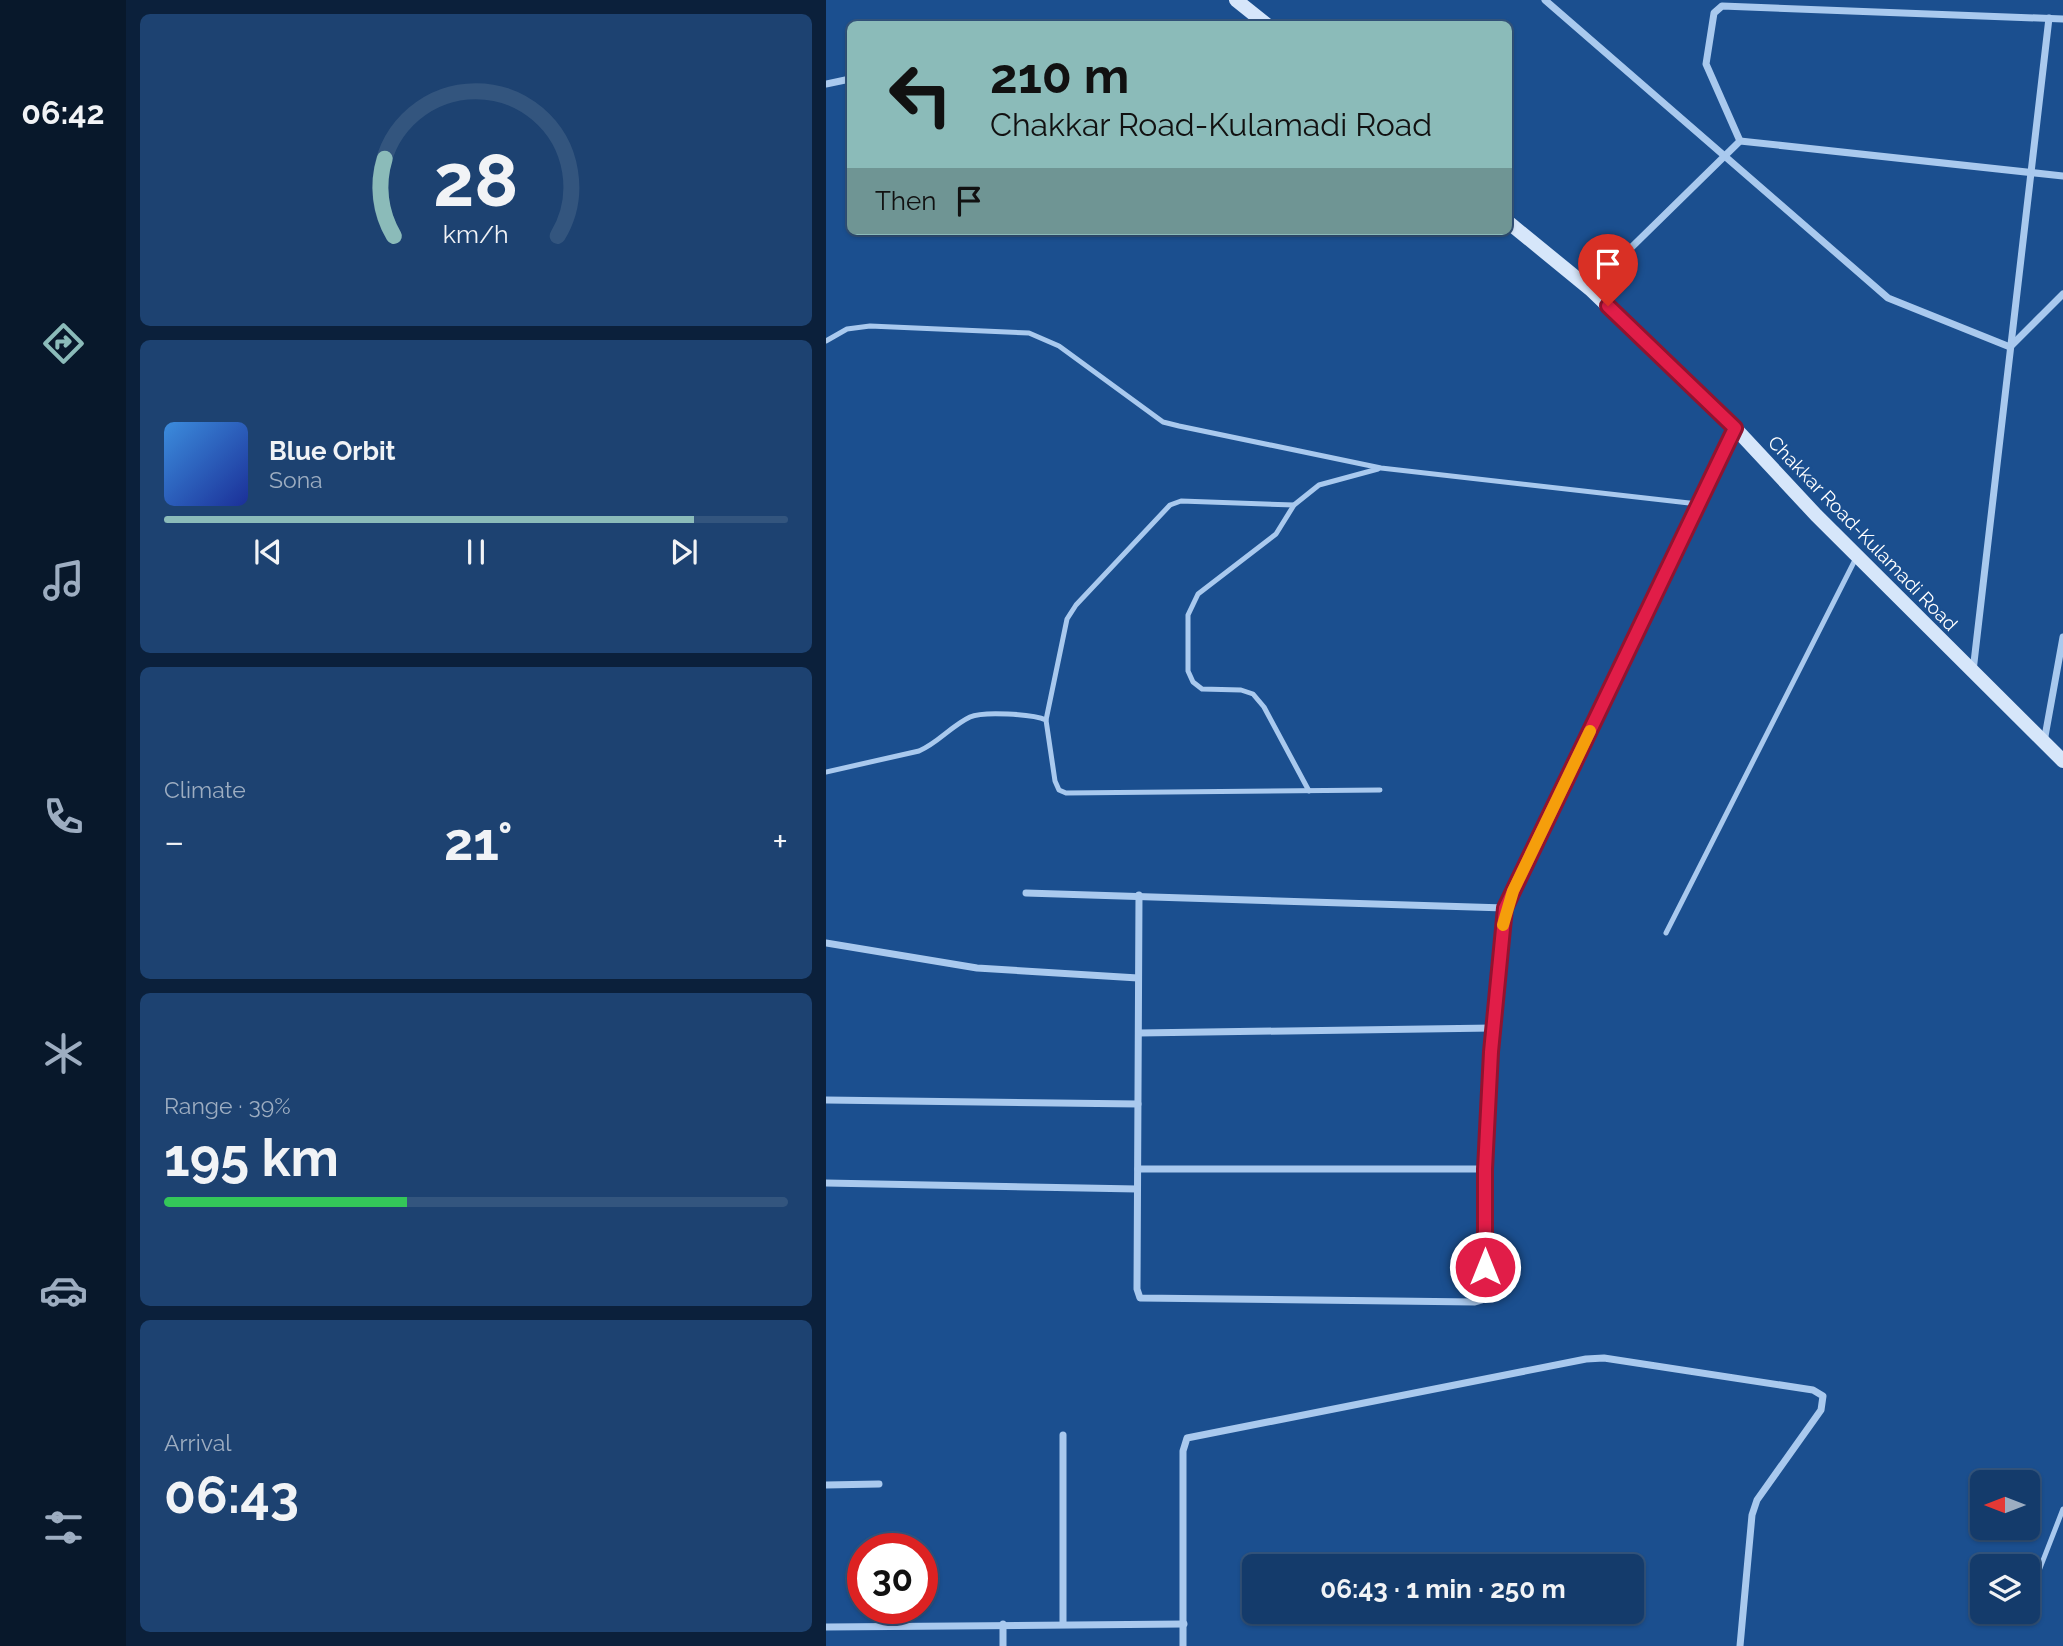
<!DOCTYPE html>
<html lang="en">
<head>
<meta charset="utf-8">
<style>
  body { margin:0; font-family:Raleway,sans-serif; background:#1d4271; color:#f1f3f6; height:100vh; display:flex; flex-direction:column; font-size:26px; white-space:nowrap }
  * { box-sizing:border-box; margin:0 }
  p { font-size:23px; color:#9dadc1 }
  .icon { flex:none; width:38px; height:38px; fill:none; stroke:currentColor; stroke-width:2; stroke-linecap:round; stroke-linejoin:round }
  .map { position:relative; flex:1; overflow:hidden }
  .panel { display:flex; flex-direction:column; gap:14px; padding:14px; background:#0b203b; width:700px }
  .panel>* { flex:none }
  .guide { position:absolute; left:21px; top:21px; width:665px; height:214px; border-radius:10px; box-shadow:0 2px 5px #0004,0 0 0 2px #33557e; background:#8bbbb9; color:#111; overflow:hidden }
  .needle { width:46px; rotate:270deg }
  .controls { position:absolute; left:1144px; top:1470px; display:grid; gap:14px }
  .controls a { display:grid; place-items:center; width:70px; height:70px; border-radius:10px; background:#143b6b; box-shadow:0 2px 5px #0004,0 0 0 2px #33557e; font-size:35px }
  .speed { position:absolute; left:21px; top:1533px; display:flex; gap:14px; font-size:35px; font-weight:700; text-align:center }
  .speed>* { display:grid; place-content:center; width:91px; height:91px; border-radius:50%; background:#143b6b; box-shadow:0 2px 5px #0004,0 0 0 2px #33557e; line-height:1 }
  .speed .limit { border:10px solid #d22; background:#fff; color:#111 }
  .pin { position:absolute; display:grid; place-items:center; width:60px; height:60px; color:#fff; margin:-72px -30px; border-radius:50% 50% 50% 0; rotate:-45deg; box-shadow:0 0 7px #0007 }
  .pin .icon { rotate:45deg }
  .me { position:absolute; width:77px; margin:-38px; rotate:0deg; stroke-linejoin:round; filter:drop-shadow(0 0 5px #0008) }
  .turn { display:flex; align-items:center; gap:24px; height:147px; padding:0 28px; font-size:32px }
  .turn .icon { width:91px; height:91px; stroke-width:2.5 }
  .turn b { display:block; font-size:49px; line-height:60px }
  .then { display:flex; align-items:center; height:66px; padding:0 28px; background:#0003; gap:14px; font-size:26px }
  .big { font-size:52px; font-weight:700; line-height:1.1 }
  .panel .widget { flex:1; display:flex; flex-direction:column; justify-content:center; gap:10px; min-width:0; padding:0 24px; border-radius:10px; background:#1d4271 }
  .panel .dial { align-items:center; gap:0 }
  .dial svg { height:182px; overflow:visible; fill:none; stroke:#33557e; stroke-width:7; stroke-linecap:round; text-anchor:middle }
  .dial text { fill:#f1f3f6; stroke:none }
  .song { display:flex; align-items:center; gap:21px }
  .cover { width:84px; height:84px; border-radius:10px; background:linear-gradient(135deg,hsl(210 70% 55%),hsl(230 70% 35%)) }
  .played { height:7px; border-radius:4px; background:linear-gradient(90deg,#8bbbb9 85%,#33557e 85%) }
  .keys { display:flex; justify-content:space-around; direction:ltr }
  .heat { display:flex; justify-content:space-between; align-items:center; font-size:38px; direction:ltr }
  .charge { height:10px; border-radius:5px; background:linear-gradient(90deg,#34c759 39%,#33557e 0) }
  .trip { position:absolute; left:416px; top:1554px; width:402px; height:70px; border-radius:10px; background:#143b6b; box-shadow:0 2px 5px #0004,0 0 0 2px #33557e; font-weight:700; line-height:70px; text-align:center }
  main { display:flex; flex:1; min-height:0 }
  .tabs { display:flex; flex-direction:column; width:126px; justify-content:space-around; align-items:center; background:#08182b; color:#9dadc1 }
  .tabs .icon { width:49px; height:49px }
  .tabs .selected { color:#8bbbb9 }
  .tabs b { font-size:32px; color:#f1f3f6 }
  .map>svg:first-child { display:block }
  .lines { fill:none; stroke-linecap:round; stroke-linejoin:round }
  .lane { stroke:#a9c9ee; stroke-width:5 }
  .street { stroke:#a9c9ee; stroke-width:7 }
  .secondary { stroke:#d6e6fa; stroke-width:14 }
  .route-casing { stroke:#92132f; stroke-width:18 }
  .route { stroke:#e11d48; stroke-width:12 }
  .slow { stroke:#f59e0b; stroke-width:12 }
  .labels { text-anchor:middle; stroke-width:5; stroke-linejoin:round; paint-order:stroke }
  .street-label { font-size:19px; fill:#fff; stroke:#1b4f8f }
</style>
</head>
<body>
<main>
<nav class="tabs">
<b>06:42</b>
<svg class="icon selected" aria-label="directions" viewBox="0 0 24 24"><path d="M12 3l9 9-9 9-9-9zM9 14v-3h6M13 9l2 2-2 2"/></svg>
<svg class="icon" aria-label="music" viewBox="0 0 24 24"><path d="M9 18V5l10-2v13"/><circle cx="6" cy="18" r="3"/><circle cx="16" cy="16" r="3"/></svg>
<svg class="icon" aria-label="phone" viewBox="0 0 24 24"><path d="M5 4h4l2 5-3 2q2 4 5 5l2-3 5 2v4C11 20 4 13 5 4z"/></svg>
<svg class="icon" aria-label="climate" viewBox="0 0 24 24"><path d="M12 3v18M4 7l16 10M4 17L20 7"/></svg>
<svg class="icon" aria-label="car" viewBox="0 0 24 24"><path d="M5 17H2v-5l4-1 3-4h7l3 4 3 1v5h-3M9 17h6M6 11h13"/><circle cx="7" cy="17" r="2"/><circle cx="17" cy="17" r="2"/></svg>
<svg class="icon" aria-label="filters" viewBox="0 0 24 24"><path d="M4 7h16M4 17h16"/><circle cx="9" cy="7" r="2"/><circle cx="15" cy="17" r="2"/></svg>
</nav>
<section class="panel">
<div class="widget dial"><svg viewBox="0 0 100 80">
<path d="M14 69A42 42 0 1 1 86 69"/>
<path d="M14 69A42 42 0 0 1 10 35" stroke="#8bbbb9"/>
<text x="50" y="56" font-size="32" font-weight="700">28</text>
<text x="50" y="72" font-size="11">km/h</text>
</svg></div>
<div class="widget">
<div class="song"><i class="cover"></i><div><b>Blue Orbit</b><p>Sona</p></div></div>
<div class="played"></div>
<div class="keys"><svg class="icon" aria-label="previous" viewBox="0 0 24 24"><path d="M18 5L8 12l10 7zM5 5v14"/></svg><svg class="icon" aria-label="pause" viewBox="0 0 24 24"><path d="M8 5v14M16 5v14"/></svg><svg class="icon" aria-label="next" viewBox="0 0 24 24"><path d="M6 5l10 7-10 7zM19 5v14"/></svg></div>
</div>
<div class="widget"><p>Climate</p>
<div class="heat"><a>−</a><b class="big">21°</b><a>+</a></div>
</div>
<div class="widget"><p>Range · 39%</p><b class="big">195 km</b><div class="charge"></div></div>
<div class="widget"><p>Arrival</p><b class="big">06:43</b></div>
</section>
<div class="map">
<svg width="1237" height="1646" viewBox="0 0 1237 1646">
  <rect width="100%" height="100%" fill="#1b4f8f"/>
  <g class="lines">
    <!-- lane -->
    <g class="lane">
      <polyline points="0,341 21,329 44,326 203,333 233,346 337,422 353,426 555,468 872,504"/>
      <polyline points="220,720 241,619 250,605 344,505 355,501 468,505"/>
      <path d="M0 772 93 751C112 743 125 726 144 717 157 711 207 714 220 720L229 781 233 790 240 793 554 790"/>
      <polyline points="483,791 438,707 427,694 415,690 376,689 367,682 362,671 362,615 372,594 450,534 468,505 493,485 552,469"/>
      <polyline points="840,933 1030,558"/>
      <polyline points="1202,1599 1237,1509"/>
      <polyline points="1193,1622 1197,1612"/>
    </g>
    <!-- street -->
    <g class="street">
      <polyline points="719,0 1062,298 1184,347 1237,294"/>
      <polyline points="0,84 24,79"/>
      <polyline points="914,141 880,64 888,13 896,6 1237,19"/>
      <polyline points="764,288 914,141 1237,176"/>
      <polyline points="1147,671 1223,18"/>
      <polyline points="1218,742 1237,637"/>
      <polyline points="200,893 679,908"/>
      <polyline points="313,895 311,1289 314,1298 649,1302 656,1300 659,1169 667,1028 679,908 909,428"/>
      <polyline points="0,943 151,968 312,978"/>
      <polyline points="313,1033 667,1028"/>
      <polyline points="0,1100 312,1104"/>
      <polyline points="312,1169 659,1169"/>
      <polyline points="0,1183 311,1189"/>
      <polyline points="237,1435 237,1624"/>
      <polyline points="0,1485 53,1484"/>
      <polyline points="177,1624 177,1646"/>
      <polyline points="0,1627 358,1624"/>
      <polyline points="357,1646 357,1451 361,1438 760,1359 778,1358 987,1390 997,1396 995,1410 931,1500 926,1515 914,1646"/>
    </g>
    <!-- secondary -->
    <g class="secondary">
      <polyline points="410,0 440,24"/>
      <polyline points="682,222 764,289 909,428 990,515 1237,761"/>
    </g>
  </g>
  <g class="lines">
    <defs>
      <polyline id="route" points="659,1267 659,1169 665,1052 679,908 909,428 782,306"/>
    </defs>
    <!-- route casing -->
    <use href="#route" class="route-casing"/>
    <!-- route -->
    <use href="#route" class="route"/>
    <!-- slow -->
    <polyline class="slow" points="677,925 687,891 764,731"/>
  </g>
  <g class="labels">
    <!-- street labels -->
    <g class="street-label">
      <text transform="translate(1037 533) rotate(46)" y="7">Chakkar Road-Kulamadi Road</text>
    </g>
  </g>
</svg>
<div class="controls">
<a><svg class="needle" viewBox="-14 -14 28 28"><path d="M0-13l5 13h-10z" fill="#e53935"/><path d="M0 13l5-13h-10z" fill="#9dadc1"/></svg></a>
<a><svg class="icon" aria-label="layers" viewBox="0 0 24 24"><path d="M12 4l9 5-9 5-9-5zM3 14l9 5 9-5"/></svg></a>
</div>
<div class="speed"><div class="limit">30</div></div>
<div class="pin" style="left:782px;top:306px;background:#d93025"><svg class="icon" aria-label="arrive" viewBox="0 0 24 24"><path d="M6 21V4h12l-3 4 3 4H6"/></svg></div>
<svg class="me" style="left:659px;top:1267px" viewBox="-20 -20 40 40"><circle r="17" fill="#e11d48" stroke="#fff" stroke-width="3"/><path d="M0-11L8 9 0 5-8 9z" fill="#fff"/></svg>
<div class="trip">06:43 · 1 min · 250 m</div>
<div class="guide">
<div class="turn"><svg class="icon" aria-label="left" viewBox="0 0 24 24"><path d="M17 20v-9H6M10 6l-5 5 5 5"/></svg><div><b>210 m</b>Chakkar Road-Kulamadi Road</div></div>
<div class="then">Then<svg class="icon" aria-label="arrive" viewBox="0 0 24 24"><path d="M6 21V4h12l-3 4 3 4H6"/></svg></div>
</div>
</div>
</main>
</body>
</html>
